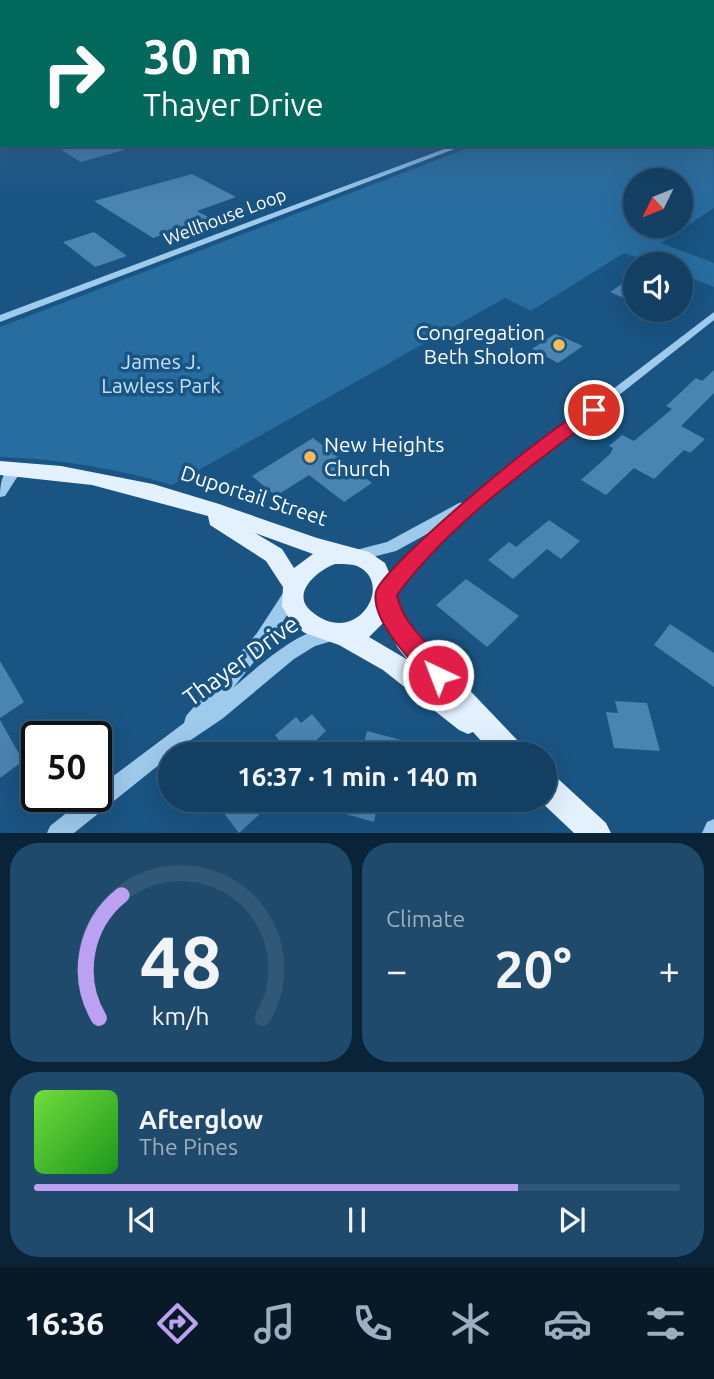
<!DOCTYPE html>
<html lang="en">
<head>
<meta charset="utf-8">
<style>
  body { margin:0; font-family:Ubuntu,sans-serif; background:#204a6b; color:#f1f3f6; height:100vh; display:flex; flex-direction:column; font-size:26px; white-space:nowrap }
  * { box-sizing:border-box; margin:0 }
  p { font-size:23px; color:#9dafbe }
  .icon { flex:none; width:38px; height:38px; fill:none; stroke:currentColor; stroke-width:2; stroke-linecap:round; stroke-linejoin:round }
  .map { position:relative; height:833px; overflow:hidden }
  .details { display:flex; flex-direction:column; gap:10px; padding:10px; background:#0a2336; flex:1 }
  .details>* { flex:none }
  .guide { position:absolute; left:0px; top:0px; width:714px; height:147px; box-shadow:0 7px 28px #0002,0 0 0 2px #325877; background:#00695c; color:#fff; overflow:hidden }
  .needle { width:46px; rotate:227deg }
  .fabs { position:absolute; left:623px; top:168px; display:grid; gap:14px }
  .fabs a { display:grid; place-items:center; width:70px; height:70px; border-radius:50%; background:#133f62; box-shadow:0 7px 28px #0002,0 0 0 2px #325877; font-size:35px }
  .speed { position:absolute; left:21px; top:721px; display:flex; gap:14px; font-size:35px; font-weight:700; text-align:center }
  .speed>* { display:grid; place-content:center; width:91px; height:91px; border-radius:50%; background:#133f62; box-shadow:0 7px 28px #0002,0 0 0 2px #325877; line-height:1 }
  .speed .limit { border:4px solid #111; border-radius:10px; background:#fff; color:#111 }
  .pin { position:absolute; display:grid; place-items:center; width:60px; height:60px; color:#fff; margin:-30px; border:4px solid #fff; border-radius:50%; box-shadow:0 2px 7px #0007 }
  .me { position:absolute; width:77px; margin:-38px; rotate:317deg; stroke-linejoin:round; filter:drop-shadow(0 0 5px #0008) }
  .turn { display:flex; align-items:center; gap:24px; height:147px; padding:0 28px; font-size:32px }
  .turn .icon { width:91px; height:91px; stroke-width:2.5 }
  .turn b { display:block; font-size:49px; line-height:60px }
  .big { font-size:52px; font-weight:700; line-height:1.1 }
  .details .card { flex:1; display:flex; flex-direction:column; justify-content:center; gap:10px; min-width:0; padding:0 24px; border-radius:28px; background:#204a6b }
  .details .dial { align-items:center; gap:0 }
  .dial svg { height:182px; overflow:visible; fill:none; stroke:#325877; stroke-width:7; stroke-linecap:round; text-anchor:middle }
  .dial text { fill:#f1f3f6; stroke:none }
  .song { display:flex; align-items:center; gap:21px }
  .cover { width:84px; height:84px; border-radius:10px; background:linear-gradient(135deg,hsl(100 70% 55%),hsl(120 70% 35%)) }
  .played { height:7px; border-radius:4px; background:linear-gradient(90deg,#bca0f2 75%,#325877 75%) }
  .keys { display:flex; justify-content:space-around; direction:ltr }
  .heat { display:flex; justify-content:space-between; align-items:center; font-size:38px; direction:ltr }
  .details .tiles { flex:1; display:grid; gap:10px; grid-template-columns:1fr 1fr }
  .card:last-child { grid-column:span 2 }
  .trip { position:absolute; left:158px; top:742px; width:399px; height:70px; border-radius:35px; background:#133f62; box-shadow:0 7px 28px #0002,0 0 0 2px #325877; font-weight:700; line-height:70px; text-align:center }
  .menu { display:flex; height:112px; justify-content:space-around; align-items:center; background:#081927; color:#9dafbe }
  .menu .icon { width:49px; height:49px }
  .menu .selected { color:#bca0f2 }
  .menu b { font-size:32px; color:#f1f3f6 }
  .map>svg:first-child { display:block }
  .green { fill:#286da0; fill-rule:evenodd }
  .building { fill:#4a84b0 }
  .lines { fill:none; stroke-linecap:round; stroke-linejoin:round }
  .minor { fill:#9ecaeb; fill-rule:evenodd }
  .major { fill:#e3f1ff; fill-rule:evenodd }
  .route { fill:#e11d48; stroke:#92132f; stroke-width:2 }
  .poi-dot { fill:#feba59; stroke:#195483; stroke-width:2.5 }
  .labels { text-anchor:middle; stroke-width:7; stroke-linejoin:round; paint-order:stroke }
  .far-street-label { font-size:18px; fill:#fff; stroke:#195483 }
  .poi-label { font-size:21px; fill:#fff; stroke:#195483; text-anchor:end }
  .park-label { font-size:21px; fill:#c3e2f8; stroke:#195483 }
  .street-label { font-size:21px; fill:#fff; stroke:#195483 }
  .near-street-label { font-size:24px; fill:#fff; stroke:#195483 }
</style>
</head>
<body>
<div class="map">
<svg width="714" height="833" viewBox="0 0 714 833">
  <rect width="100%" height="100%" fill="#195483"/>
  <!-- green -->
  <path class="green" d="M712 84 714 208 661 243 714 263V287L681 274V264H654L624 253 531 311 505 298 172 485C115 468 60 459 0 457V327L476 145H712ZM681 180V226H635V180Z"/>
  <!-- building -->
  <g class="building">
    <polygon points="81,145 123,145 124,150 81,162 61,150"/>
    <polygon points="192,174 236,197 197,211 210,218 153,238 94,201"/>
    <polygon points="94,232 127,256 95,267 63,242"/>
    <polygon points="635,275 635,303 610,292"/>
    <polygon points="555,334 565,338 583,346 558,363 532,349"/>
    <polygon points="714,370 714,393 681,426 705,439 690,453 684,450 654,479 634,468 606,495 581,480 610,454 613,448 609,446 622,435 634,441 672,409 666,406 696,378 702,381"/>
    <polygon points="313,438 372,483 344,502 309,475 276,496 252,476"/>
    <polygon points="549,520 580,541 561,559 547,549 513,579 488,560 509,542 516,547"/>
    <polygon points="466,579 519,616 487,647 436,605"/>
    <polygon points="670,624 714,653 714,687 654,645"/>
    <polygon points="0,661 24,702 0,718"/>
    <polygon points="615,701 647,703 660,751 614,748 606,712 618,713"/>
    <polygon points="312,714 326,731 310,746 318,754 266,754 280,742 275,735 296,717 301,723"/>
    <polygon points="0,720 23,761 0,778"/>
    <polygon points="367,731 409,742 406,754 361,754"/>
    <polygon points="214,800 275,800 239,833"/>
    <polygon points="349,800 378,800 374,822 346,814"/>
  </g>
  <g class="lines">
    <!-- minor -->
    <g class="minor">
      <polygon points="455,145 465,145 0,322 0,315"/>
      <polygon points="714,312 714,320 481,504 411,571 392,598 386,600 380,598 378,593 380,588 401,563 436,529 396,551 357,561 352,559 349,555 352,551 387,542 459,503 465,502"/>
      <path d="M16 463 21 465 23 468 5 496 0 497C0 484 2 469 16 463Z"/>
      <path d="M291 588 297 590 299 595 297 600 269 643 233 688C254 670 310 618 339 629L341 634 339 639 315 646 294 659 222 719 170 754V756L74 833H47L50 826 88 796H96V789L184 723 186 716 257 633 285 590Z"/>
      <polygon points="714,819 714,833 702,833 707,822"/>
    </g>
    <!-- major -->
    <g class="major">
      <rect x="0" y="138" width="2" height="6"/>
      <path d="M0 461 61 466 153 484 219 504 317 538 369 552 385 563 395 586 394 596 414 632 521 744 525 754H493L473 732 468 734 459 730 383 670 339 645 305 633 292 624 282 606 283 587 266 561 210 525 208 516 92 485 0 475ZM255 533 313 554 294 568 282 549ZM335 564C342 564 351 564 357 566 396 583 356 650 311 611 290 593 318 570 335 564ZM384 622 398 648 408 660 369 637Z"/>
      <polygon points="544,771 554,775 606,823 611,833 574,833 539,800 544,800"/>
    </g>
  </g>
  <!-- sky -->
  <linearGradient id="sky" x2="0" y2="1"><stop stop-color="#0e2e48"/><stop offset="0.42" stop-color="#386793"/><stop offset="1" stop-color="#386793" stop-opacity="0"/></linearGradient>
  <rect width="714" height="201" fill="url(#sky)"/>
  <!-- route -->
  <path class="route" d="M594 405 602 410 600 413C528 469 451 522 397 595 404 630 435 644 449 675L446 682 438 685 430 682C413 663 370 620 376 592 382 566 566 412 594 405Z"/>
  <!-- markers -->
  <g class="poi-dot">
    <circle cx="559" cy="345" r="7"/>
    <circle cx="310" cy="457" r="7"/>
  </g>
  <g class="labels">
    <!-- far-street labels -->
    <g class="far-street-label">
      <text transform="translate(225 217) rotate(-21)" y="6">Wellhouse Loop</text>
    </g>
    <!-- poi labels -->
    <g class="poi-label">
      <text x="545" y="340">Congregation<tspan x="545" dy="24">Beth Sholom</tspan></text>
      <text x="324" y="452" text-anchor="start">New Heights<tspan x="324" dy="24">Church</tspan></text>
    </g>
    <!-- park labels -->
    <g class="park-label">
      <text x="161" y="369">James J.<tspan x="161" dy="24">Lawless Park</tspan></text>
    </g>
    <!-- street labels -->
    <g class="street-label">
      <text transform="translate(254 496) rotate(18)" y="7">Duportail Street</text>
    </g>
    <!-- near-street labels -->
    <g class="near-street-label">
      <text transform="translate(241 661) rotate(-36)" y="8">Thayer Drive</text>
    </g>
  </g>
</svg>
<div class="fabs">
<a><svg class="needle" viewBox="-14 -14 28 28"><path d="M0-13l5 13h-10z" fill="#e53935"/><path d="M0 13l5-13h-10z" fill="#9dafbe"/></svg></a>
<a><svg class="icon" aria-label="sound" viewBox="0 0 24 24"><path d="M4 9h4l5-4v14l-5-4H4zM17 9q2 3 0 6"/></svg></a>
</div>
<div class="speed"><div class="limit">50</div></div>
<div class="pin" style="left:594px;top:410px;background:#d93025"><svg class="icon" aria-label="arrive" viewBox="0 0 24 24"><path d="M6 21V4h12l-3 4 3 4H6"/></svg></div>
<svg class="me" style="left:438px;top:675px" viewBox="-20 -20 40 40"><circle r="17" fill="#e11d48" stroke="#fff" stroke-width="3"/><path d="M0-11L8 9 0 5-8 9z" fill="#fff"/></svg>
<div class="trip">16:37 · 1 min · 140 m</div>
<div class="guide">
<div class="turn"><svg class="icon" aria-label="right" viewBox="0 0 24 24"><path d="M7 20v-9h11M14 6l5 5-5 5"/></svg><div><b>30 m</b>Thayer Drive</div></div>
</div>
</div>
<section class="details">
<div class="tiles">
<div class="card dial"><svg viewBox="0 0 100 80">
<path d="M14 69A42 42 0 1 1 86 69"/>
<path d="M14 69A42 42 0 0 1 24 15" stroke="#bca0f2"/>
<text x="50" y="56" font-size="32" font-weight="700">48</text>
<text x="50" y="72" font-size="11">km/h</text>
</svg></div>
<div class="card"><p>Climate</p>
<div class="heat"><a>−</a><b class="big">20°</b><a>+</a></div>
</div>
<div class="card">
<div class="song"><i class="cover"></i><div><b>Afterglow</b><p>The Pines</p></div></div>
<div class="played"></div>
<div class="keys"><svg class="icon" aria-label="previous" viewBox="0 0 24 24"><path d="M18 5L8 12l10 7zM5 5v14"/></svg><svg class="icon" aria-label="pause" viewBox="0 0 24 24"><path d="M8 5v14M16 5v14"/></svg><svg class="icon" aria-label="next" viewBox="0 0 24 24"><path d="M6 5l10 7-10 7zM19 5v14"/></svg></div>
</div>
</div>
</section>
<nav class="menu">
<b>16:36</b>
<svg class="icon selected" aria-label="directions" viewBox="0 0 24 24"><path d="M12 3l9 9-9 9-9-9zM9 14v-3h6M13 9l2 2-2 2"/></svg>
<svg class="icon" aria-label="music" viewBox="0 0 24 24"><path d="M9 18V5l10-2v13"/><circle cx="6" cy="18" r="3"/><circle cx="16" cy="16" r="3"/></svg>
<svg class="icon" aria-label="phone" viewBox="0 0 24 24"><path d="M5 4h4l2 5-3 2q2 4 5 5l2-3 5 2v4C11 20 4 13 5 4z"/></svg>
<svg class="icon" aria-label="climate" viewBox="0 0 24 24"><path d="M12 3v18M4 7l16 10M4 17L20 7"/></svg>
<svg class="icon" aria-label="car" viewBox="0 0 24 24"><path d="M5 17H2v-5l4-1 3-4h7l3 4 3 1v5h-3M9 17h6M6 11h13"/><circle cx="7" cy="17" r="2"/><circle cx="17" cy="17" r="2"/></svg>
<svg class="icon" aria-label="filters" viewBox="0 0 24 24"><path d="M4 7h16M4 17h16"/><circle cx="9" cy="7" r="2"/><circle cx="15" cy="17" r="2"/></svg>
</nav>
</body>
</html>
